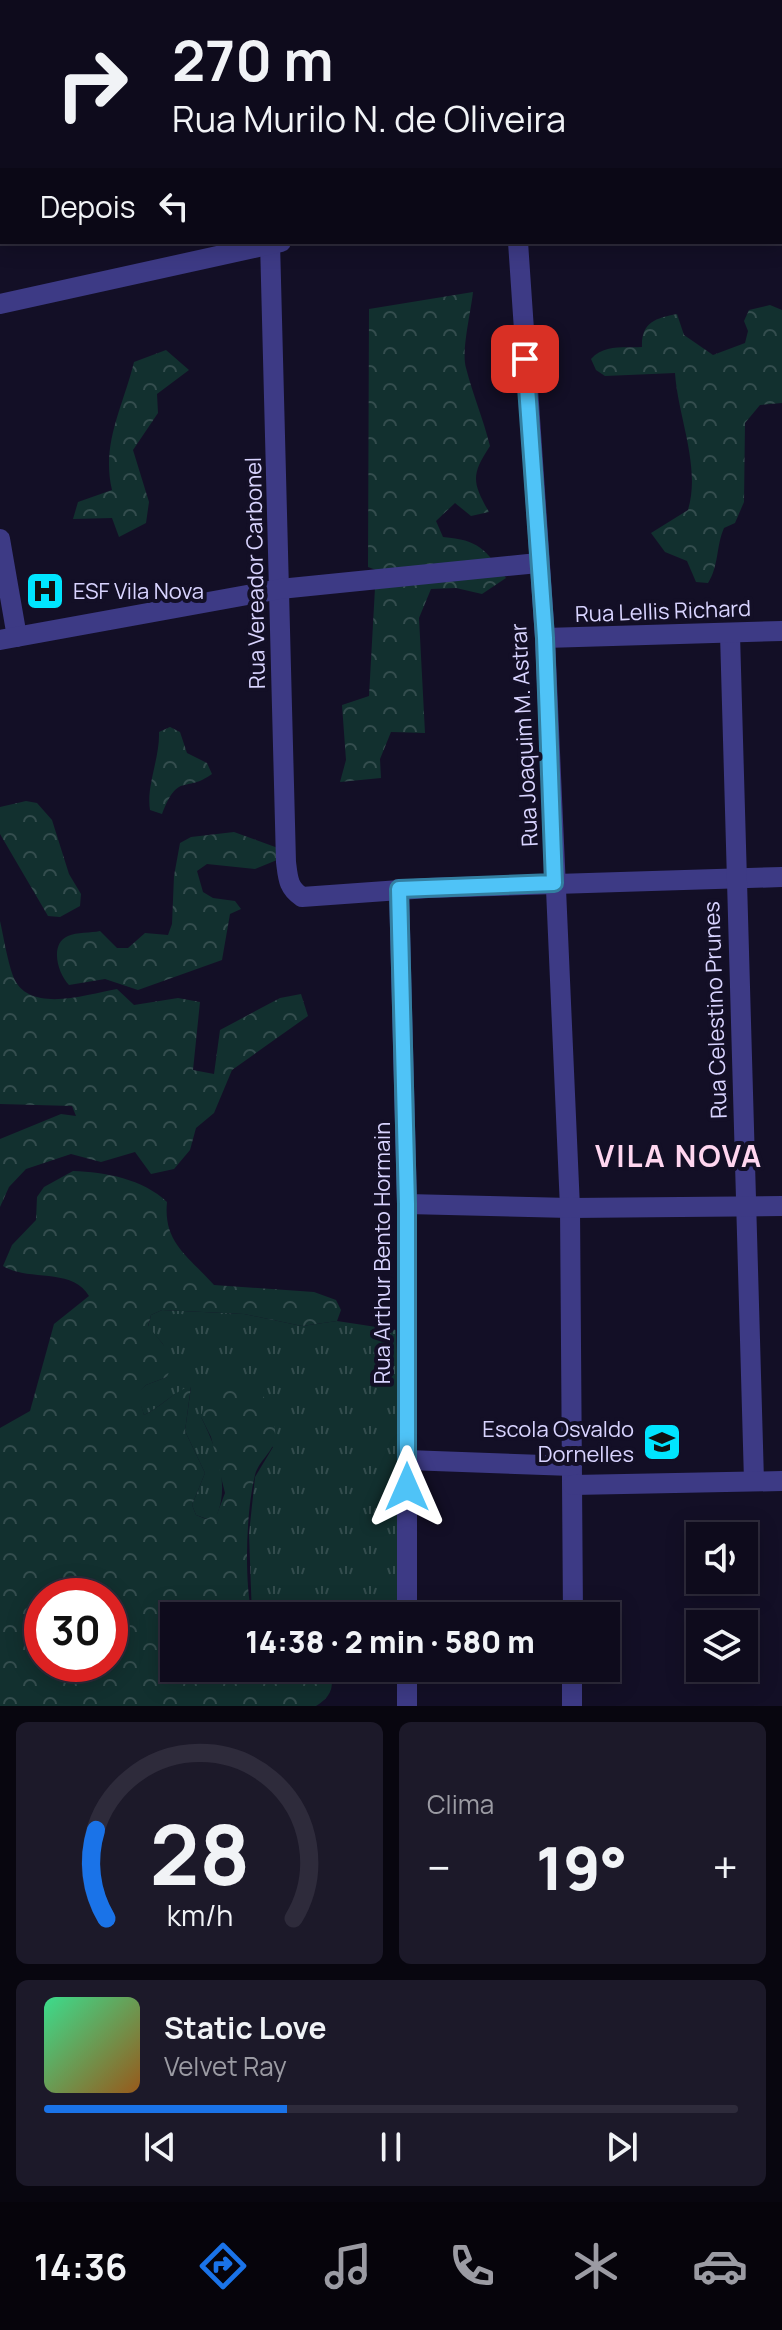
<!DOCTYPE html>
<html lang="pt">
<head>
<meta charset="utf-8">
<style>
  body { margin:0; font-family:Manrope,sans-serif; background:#1c1929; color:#f1f3f6; height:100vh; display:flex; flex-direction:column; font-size:30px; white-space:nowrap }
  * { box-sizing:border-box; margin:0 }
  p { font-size:26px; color:#9b9ba3 }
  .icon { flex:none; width:44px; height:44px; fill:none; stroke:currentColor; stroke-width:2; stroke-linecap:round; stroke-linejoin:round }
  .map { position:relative; height:1706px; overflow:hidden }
  .panel { display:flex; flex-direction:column; gap:16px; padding:16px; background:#08060f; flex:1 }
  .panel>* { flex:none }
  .guide { position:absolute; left:0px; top:0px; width:782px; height:244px; box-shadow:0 4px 20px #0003,0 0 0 2px #2e2b3b; background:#0e0b1c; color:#f1f3f6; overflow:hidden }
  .buttons { position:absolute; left:686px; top:1522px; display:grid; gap:16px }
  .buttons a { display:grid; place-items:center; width:72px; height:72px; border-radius:0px; background:#0e0b1c; box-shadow:0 4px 20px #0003,0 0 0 2px #2e2b3b; font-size:40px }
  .speed { position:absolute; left:24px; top:1578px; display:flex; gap:16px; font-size:40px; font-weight:700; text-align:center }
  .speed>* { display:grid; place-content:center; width:104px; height:104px; border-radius:50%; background:#0e0b1c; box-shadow:0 4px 20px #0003,0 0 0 2px #2e2b3b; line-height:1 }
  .speed .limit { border:12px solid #d22; background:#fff; color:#111 }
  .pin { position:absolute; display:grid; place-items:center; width:68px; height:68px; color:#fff; margin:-34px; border-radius:16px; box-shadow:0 4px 12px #0006 }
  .me { position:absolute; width:88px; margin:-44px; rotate:0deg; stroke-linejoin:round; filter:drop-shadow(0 0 6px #0008) }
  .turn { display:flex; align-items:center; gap:28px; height:168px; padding:0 40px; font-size:36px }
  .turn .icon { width:104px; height:104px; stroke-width:2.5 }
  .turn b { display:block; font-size:56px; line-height:68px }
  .then { display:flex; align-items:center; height:76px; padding:0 40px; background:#0003; gap:16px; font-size:30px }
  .big { font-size:60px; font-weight:800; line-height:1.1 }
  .panel .card { flex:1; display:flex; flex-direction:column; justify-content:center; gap:12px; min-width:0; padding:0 28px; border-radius:12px; background:#1c1929 }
  .panel .dial { align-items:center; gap:0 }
  .dial svg { height:208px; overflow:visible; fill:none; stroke:#2e2b3b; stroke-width:7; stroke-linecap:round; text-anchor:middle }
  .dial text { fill:#f1f3f6; stroke:none }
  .song { display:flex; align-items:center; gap:24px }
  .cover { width:96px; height:96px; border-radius:12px; background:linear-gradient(135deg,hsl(150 70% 55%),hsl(30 70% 35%)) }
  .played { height:8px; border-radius:4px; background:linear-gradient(90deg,#1a73e8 35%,#2e2b3b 35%) }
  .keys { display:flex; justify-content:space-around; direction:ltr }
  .heat { display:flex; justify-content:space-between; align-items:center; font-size:44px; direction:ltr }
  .panel .tiles { flex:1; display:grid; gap:16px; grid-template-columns:1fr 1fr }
  .card:last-child { grid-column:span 2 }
  .trip { position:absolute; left:160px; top:1602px; width:460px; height:80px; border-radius:0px; background:#0e0b1c; box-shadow:0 4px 20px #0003,0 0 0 2px #2e2b3b; font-weight:800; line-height:80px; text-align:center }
  .tab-bar { display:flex; height:128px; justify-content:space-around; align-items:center; background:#06040b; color:#9b9ba3 }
  .tab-bar .icon { width:56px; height:56px }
  .tab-bar .current { color:#1a73e8 }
  .tab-bar b { font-size:36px; color:#f1f3f6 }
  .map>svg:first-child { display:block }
  .grass { fill:url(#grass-tufts) }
  .forest { fill:url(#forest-crowns); fill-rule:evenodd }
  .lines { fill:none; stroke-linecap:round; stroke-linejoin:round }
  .minor { stroke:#3d3a85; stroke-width:20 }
  .route-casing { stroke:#337fa1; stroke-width:20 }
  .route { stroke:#4fc3f7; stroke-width:14 }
  .labels { text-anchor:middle; stroke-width:8; stroke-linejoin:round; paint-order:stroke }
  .street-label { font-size:22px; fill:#d9d4ff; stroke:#130f26 }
  .poi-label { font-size:22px; fill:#d9d4ff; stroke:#130f26; text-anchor:start }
  .district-label { font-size:30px; font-weight:bold; letter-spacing:2px; fill:#ffd6f0; stroke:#130f26 }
</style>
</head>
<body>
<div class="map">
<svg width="782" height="1706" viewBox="0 0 782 1706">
  <defs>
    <pattern id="grass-tufts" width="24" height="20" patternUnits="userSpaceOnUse" patternTransform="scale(2)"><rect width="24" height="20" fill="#12302f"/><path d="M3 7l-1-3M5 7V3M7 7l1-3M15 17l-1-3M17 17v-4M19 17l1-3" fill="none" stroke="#344d4e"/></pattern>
    <pattern id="forest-crowns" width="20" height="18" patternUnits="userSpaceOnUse" patternTransform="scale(2)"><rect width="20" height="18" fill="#12302f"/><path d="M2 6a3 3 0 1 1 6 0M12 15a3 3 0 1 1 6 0" fill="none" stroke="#344d4e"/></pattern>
  </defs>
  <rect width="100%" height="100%" fill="#130f26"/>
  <!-- grass -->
  <path class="grass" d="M162 1310 244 1314 302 1326 337 1321 396 1330 407 1597 381 1616H252L249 1534 255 1477 273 1447 201 1417C216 1447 230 1483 217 1515L207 1519 196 1515 192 1505 205 1473 185 1431 191 1387C174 1391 161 1407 144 1415L137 1394 146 1385 167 1377 163 1344 148 1327 151 1315Z"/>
  <!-- forest -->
  <g class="forest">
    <path d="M473 292C471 312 461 351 466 368 473 395 483 418 490 446 471 475 472 482 489 512L471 516 455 503 436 521 443 537C479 540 485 549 506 578L482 594 456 588 431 589 419 618 425 733 391 732 380 759 381 778 340 782 346 760 342 705 369 696 376 570 368 567 369 309Z"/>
    <path d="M770 305 782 310V403L760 405 745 423 744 502 735 523 724 528C716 546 719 566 708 583L696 582 687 561 665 552 651 533 688 510C701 467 678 417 675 373L605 376 596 370 591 359C604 344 623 348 642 347 641 323 655 318 677 314L684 335 713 355 745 343 748 331 744 321 749 310Z"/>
    <path d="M166 350 189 370 157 394 158 413 133 450 149 502 146 523 119 537 112 518 73 519 78 502 112 490C101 444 123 407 134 362Z"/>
    <path d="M170 727 180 732 187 753 207 763 212 774C184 794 179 771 162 814L150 810C146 786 160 758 159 732Z"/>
    <polygon points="26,801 37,803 52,820 69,874 81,894 80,906 60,917 48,916 0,834 0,807"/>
    <path d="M234 832 278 848 277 860 255 869 207 864 197 871 203 892 213 898 235 901 241 909 230 914 222 960 138 990 105 979 69 985C58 974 49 944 68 936 77 932 91 933 100 931L117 948H128L145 933 168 935 172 924 174 876 180 843 191 837Z"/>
    <path d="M0 921C4 939 7 959 13 976 28 1015 87 994 117 989L134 1005 178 998 200 1002 193 1070 214 1074 220 1030 280 998 301 994 308 1016 232 1070 214 1113 196 1128 190 1150 174 1169 151 1174 135 1152 101 1162 71 1154 26 1169 9 1187 0 1207V1139L61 1114 76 1116 72 1106 0 1104Z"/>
    <path d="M73 1171C105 1172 143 1179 167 1202 163 1243 188 1256 214 1285L314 1292 336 1300 341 1310 337 1321 302 1326 244 1314 162 1310 151 1315 148 1326 163 1344 172 1365 167 1377 146 1385 138 1394 144 1415C161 1407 174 1391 191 1386L185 1431 205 1473 192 1505 196 1515 206 1519 217 1514 225 1493 211 1437 201 1417 209 1384C247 1368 278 1399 275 1437 274 1452 259 1460 255 1475 246 1512 244 1579 252 1616H174V1668H329C335 1686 332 1696 316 1706H0V1428L30 1411 54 1324 89 1296C72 1267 29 1282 3 1266L12 1245 36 1220 37 1197 44 1187ZM42 1596H110V1664H42Z"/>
  </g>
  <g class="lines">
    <!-- minor -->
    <g class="minor">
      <polyline points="79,0 79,2"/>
      <polyline points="266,2 266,0"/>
      <polyline points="584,2 584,0"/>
      <polyline points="0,92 2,91"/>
      <polyline points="780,214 782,214"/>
      <path d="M270 242 286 862C288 878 288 888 302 897L428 888 782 877"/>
      <polyline points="518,242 545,638 570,1208 573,1616"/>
      <polyline points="0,304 281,242"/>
      <polyline points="0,539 17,637"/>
      <polyline points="730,634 754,1481"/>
      <polyline points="545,638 782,631"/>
      <polyline points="0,640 280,589 538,563"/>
      <polyline points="399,889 407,1204 407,1616"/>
      <polyline points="407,1204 570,1208 782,1206"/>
      <polyline points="407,1460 572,1466"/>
      <polyline points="573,1485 782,1481"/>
      <polyline points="407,1668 407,1706"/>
      <polyline points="572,1706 572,1668"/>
    </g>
  </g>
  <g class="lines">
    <defs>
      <polyline id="route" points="407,1487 407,1204 399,889 554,883 545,638 525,359"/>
    </defs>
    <!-- route casing -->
    <use href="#route" class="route-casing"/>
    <!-- route -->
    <use href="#route" class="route"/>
  </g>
  <!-- icons -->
  <defs>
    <symbol id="hospital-square" viewBox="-11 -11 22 22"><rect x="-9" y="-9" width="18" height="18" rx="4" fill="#00e5ff" stroke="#130f26"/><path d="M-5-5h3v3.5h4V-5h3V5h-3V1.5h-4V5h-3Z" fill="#111"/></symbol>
    <symbol id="school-square" viewBox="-11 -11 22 22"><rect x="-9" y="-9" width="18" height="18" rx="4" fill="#00e5ff" stroke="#130f26"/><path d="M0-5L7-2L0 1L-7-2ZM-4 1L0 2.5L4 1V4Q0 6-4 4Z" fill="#111"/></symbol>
  </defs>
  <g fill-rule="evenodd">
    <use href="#hospital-square" x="23" y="569" width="44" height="44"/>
    <use href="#school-square" x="640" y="1420" width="44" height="44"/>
  </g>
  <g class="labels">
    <!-- street labels -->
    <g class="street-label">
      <text transform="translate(255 573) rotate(-91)" y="8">Rua Vereador Carbonel</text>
      <text transform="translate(663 611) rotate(-2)" y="8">Rua Lellis Richard</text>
      <text transform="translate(524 735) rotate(-93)" y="8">Rua Joaquim M. Astrar</text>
      <text transform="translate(715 1010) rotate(-92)" y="8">Rua Celestino Prunes</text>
      <text transform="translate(382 1253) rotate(-90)" y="8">Rua Arthur Bento Hormain</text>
    </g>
    <!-- poi labels -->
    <g class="poi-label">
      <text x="73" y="599">ESF Vila Nova</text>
      <text x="634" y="1437" text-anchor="end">Escola Osvaldo<tspan x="634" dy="25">Dornelles</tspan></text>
    </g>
    <!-- district labels -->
    <g class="district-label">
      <text x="679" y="1167">VILA NOVA</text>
    </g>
  </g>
</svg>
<div class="buttons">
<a><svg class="icon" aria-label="sound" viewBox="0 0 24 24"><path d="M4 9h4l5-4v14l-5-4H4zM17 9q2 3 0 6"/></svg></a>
<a><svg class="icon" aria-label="layers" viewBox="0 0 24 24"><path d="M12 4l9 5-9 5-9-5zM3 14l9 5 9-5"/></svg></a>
</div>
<div class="speed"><div class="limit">30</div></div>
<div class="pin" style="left:525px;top:359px;background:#d93025"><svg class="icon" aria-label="arrive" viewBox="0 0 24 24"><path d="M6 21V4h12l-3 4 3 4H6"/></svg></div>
<svg class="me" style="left:407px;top:1487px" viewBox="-20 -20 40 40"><path d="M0-17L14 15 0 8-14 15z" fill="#4fc3f7" stroke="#fff" stroke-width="4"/></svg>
<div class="trip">14:38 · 2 min · 580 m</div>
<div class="guide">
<div class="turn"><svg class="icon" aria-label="right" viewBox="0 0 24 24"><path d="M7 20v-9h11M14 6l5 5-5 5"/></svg><div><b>270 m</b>Rua Murilo N. de Oliveira</div></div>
<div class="then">Depois<svg class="icon" aria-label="left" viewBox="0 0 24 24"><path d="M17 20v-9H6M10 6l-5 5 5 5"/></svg></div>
</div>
</div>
<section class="panel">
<div class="tiles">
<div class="card dial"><svg viewBox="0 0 100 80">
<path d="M14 69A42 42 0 1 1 86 69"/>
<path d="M14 69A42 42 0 0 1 10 35" stroke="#1a73e8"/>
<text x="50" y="56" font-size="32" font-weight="700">28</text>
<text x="50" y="72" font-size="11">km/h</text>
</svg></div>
<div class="card"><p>Clima</p>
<div class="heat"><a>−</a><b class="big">19°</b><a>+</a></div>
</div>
<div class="card">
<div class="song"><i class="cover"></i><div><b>Static Love</b><p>Velvet Ray</p></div></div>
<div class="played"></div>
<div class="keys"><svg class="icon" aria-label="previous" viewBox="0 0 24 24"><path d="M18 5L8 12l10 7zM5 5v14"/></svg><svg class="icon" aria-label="pause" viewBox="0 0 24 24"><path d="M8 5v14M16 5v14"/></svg><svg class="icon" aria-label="next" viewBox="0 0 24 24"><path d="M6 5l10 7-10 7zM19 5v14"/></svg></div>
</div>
</div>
</section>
<nav class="tab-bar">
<b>14:36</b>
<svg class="icon current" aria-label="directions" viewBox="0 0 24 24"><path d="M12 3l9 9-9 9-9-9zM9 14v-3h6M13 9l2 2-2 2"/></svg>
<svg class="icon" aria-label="music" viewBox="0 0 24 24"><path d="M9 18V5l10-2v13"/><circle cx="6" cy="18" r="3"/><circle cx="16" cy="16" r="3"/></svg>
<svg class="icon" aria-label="phone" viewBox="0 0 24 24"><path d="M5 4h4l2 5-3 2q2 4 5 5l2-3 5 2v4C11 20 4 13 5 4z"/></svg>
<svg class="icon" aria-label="climate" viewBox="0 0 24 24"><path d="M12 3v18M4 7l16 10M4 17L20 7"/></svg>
<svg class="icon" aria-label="car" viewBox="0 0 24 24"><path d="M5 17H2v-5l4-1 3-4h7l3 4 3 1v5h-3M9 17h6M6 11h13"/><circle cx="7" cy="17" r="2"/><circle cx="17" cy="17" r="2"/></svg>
</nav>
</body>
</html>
